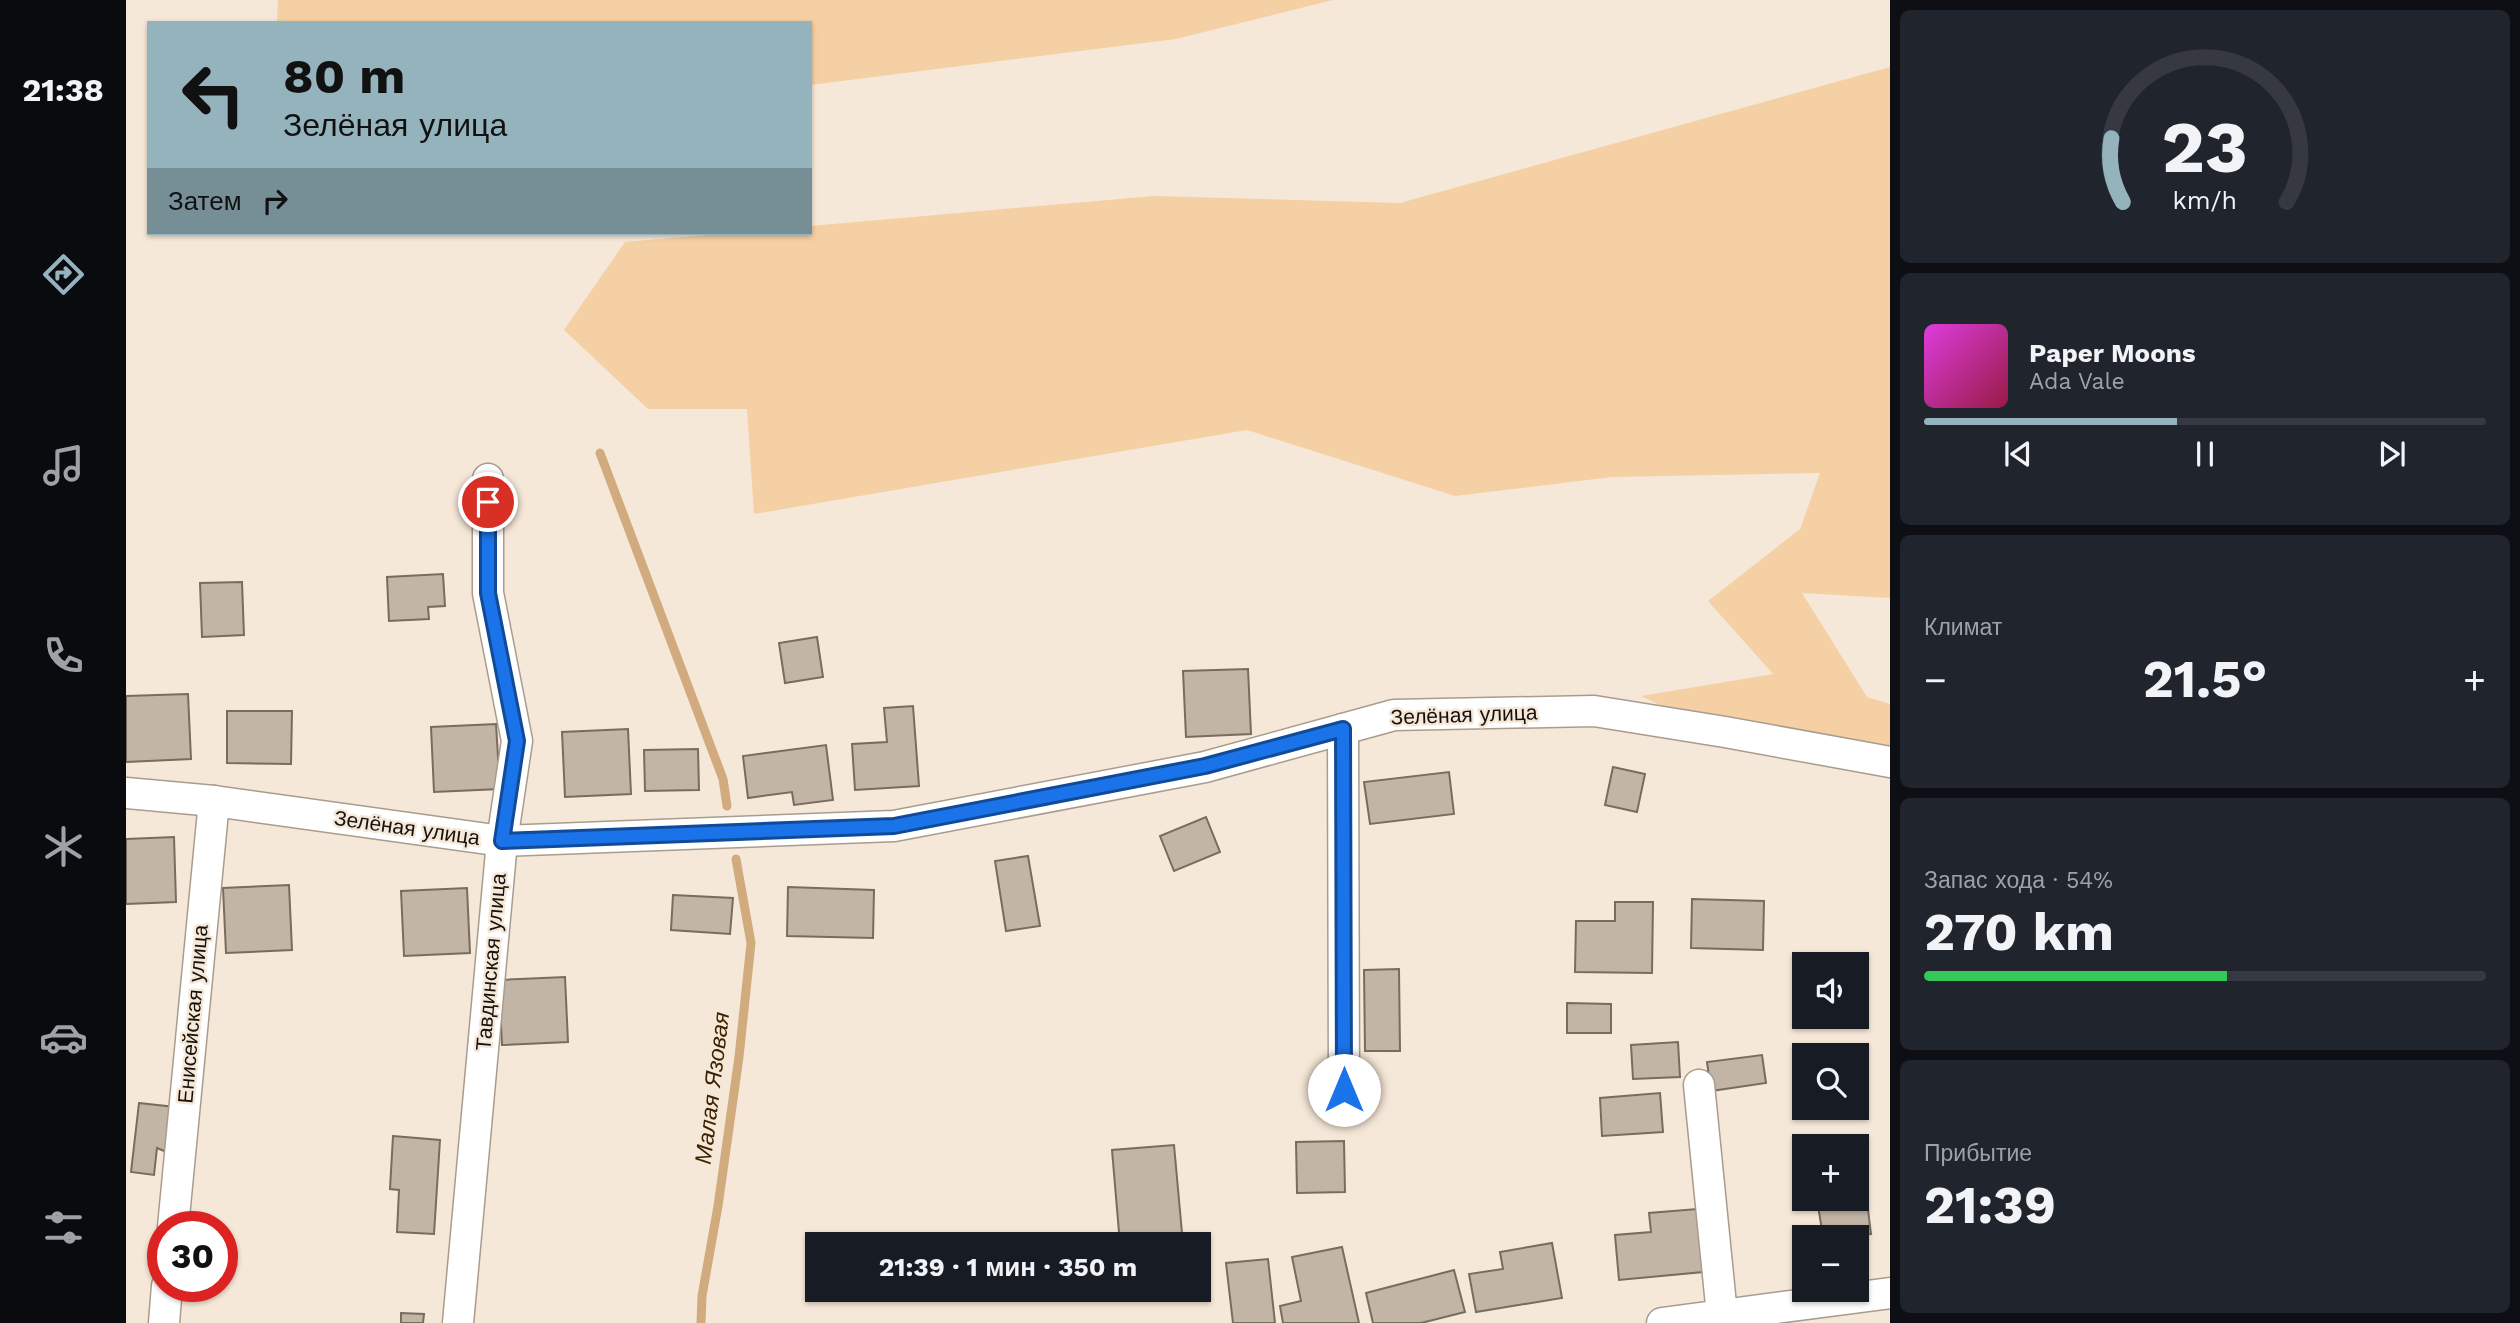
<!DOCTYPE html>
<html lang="ru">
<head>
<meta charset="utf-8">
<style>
  body { margin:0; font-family:"Work Sans",sans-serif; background:#20242c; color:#f1f3f6; height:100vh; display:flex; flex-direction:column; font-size:26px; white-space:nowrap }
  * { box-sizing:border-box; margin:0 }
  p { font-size:23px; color:#9ea1a6 }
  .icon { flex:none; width:38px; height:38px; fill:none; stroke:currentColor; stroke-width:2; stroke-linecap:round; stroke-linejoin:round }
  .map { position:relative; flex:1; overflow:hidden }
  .side { display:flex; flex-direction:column; gap:10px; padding:10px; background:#0d0f14; width:630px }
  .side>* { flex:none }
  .top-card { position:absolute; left:21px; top:21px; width:665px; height:214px; border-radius:0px; box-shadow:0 2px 5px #0004; background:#94b3bd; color:#111; overflow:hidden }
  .fabs { position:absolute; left:1666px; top:952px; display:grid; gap:14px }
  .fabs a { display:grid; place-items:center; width:77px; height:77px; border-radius:0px; background:#171b24; box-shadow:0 2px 5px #0004; font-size:35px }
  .speed { position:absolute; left:21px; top:1211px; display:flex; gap:14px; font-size:35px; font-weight:700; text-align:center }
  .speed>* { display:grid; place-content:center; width:91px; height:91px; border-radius:50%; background:#171b24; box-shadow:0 2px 5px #0004; line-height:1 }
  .speed .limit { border:10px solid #d22; background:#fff; color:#111 }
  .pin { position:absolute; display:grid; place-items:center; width:60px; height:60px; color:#fff; margin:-30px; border:4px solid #fff; border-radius:50%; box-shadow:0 2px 7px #0007 }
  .me { position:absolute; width:77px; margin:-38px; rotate:0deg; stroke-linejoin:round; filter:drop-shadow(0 0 5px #0008) }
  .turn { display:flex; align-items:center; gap:24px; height:147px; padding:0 21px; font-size:32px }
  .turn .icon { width:91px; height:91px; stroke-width:2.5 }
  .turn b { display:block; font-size:49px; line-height:60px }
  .then { display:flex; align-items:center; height:66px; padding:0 21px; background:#0003; gap:14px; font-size:26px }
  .big { font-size:52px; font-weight:700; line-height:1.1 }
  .side .tile { flex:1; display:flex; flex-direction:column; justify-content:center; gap:10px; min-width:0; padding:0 24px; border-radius:10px; background:#20242c }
  .side .dial { align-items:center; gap:0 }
  .dial svg { height:182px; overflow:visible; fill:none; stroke:#363941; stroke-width:7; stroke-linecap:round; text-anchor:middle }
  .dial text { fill:#f1f3f6; stroke:none }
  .song { display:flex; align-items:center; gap:21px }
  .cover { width:84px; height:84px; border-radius:10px; background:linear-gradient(135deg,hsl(300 70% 55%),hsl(340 70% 35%)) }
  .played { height:7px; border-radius:4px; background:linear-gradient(90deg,#94b3bd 45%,#363941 45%) }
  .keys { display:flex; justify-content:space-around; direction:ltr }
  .heat { display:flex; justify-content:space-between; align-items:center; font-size:38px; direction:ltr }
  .charge { height:10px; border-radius:5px; background:linear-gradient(90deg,#34c759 54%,#363941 0) }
  .trip { position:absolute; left:679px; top:1232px; width:406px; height:70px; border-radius:0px; background:#171b24; box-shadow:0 2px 5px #0004; font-weight:700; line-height:70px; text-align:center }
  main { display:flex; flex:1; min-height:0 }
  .menu { display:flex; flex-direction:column; width:126px; justify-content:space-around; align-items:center; background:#090b0e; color:#9ea1a6 }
  .menu .icon { width:49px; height:49px }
  .menu .on { color:#94b3bd }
  .menu b { font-size:32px; color:#f1f3f6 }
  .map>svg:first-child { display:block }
  .green { fill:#f5d0a4 }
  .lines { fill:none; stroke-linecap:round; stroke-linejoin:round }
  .stream { stroke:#d1ab7e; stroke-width:9 }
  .building { fill:#c3b5a6; stroke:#786c5e; stroke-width:2 }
  .street-casing { stroke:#a99c8d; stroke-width:33 }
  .street { stroke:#fff; stroke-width:30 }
  .route-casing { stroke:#114b97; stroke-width:18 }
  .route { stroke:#1a73e8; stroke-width:12 }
  .labels { text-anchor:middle; stroke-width:5; stroke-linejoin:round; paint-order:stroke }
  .street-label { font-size:21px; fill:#16110c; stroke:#f6e8d8 }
  .water-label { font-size:23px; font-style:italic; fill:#3d2300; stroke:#f6e8d8 }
</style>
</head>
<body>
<main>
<nav class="menu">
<b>21:38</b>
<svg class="icon on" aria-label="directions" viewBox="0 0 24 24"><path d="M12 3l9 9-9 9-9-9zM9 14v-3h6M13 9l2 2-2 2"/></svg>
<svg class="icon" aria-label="music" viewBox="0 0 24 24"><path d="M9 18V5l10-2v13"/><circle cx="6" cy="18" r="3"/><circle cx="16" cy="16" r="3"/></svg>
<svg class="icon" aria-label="phone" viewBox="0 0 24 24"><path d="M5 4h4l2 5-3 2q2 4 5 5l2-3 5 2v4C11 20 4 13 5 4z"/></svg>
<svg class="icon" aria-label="climate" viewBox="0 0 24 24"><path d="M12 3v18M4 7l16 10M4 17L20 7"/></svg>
<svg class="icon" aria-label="car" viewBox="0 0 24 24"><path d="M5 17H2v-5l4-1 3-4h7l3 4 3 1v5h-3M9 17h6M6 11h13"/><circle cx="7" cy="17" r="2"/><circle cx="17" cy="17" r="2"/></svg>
<svg class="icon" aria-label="filters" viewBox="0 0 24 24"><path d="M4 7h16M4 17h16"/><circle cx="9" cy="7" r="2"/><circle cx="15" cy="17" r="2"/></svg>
</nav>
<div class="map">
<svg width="1764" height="1323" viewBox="0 0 1764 1323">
  <rect width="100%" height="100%" fill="#f6e8d8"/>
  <!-- green -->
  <g class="green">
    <polygon points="152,0 1207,0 1050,39 684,85 684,23 151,23"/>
    <polygon points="1764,67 1764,598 1676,593 1741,697 1764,704 1764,754 1583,729 1515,696 1647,674 1582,601 1674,529 1694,473 1486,477 1329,496 1121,430 628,514 621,409 522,409 438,330 499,242 606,233 684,233 684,226 1028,196 1274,203"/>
  </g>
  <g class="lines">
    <!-- stream -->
    <g class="stream">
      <polyline points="474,453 597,779 601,806"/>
      <polyline points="575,1323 576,1296 592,1206 613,1057 625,943 610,859"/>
    </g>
  </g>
  <!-- building -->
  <g class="building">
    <polygon points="317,574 319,606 302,607 303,619 263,621 261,577"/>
    <polygon points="116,582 118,635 76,637 74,583"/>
    <polygon points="691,637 697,677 659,683 653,643"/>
    <polygon points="1122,669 1125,734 1060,737 1057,671"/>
    <polygon points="62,694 65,759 0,762 0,696"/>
    <polygon points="787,706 793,786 729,790 726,744 761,742 758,708"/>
    <polygon points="101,711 166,711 165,764 101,763"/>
    <polygon points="370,724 374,789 308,792 305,727"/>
    <polygon points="502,729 505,794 439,797 436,732"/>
    <polygon points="700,745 707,800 668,805 666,792 622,798 617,756"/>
    <polygon points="572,749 573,790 519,791 518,750"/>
    <polygon points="1487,767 1519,774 1511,812 1479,805"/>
    <polygon points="1323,772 1328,814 1244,824 1238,782"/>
    <polygon points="1080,817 1094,852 1048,871 1034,836"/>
    <polygon points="48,837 50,902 0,904 0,839"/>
    <polygon points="902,856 914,926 880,931 869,861"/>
    <polygon points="163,885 166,950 100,953 97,888"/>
    <polygon points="662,887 748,890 747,938 661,936"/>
    <polygon points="341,888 344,953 278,956 275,891"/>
    <polygon points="547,895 607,898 604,934 545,930"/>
    <polygon points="1566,899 1638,901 1637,950 1565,948"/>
    <polygon points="1489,902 1527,902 1526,973 1449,972 1450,921 1489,921"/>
    <polygon points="1273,969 1274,1051 1239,1051 1238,970"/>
    <polygon points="439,977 442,1042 376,1045 373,980"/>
    <polygon points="1441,1003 1485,1004 1485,1033 1441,1033"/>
    <polygon points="1552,1042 1554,1077 1507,1079 1505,1045"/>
    <polygon points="1636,1055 1640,1083 1585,1091 1581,1062"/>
    <polygon points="1534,1093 1537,1132 1476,1136 1474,1098"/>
    <polygon points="13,1103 49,1107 43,1153 31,1148 28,1175 5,1172"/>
    <polygon points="267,1136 314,1140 308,1234 271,1232 273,1190 264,1189"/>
    <polygon points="1218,1141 1219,1192 1171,1193 1170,1142"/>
    <polygon points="1048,1145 1057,1244 994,1244 986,1150"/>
    <polygon points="1740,1193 1745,1234 1697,1237 1691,1199 1731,1199 1731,1194"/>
    <polygon points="1571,1209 1577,1272 1493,1280 1489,1235 1525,1232 1523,1213"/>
    <polygon points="1426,1243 1436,1298 1350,1312 1343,1274 1377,1269 1374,1252"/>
    <polygon points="1216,1247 1233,1323 1157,1323 1154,1306 1175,1301 1166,1257"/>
    <polygon points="1142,1259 1149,1323 1107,1323 1100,1263"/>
    <polygon points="1328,1270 1339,1312 1295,1323 1247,1323 1240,1293"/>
    <polygon points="275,1313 298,1314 297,1323 275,1323"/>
  </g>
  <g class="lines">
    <defs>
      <g id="street">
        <polyline points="1217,729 1218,1090"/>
        <polyline points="0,793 88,801 376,841 768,826 1079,767 1268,715 1468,711 1599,732 1764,762"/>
        <polyline points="1573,1085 1596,1315"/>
        <polyline points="47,1227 88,801"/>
        <polyline points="38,1323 41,1286"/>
        <polyline points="332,1323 376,841 391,741 362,593 362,479"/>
        <polyline points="1536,1323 1764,1293"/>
      </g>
    </defs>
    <!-- street casing -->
    <use href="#street" class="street-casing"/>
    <!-- street -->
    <use href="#street" class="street"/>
  </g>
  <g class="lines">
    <defs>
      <polyline id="route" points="362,502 362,593 391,741 376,841 768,826 1079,766 1217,729 1218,1090"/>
    </defs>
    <!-- route casing -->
    <use href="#route" class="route-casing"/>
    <!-- route -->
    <use href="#route" class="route"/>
  </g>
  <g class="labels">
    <!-- street labels -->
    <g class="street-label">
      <text transform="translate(1338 715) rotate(-2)" y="7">Зелёная улица</text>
      <text transform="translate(281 828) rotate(8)" y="7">Зелёная улица</text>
      <text transform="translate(365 962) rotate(-85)" y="7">Тавдинская улица</text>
      <text transform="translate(67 1014) rotate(-85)" y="7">Енисейская улица</text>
    </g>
    <!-- water labels -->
    <g class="water-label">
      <text transform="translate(586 1088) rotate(-83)" y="8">Малая Язовая</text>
    </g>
  </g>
</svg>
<div class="fabs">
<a><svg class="icon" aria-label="sound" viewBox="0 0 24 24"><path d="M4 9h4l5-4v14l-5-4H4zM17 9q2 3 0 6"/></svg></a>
<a><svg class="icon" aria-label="search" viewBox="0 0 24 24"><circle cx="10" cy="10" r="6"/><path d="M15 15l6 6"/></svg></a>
<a>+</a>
<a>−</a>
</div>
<div class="speed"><div class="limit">30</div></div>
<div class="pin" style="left:362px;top:502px;background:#d93025"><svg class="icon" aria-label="arrive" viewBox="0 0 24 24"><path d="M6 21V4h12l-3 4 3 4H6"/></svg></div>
<svg class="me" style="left:1218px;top:1090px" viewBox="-20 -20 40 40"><circle r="19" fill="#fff"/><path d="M0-13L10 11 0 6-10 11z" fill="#1a73e8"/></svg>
<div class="trip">21:39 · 1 мин · 350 m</div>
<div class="top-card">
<div class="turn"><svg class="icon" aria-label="left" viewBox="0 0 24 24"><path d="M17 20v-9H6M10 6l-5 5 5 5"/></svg><div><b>80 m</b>Зелёная улица</div></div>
<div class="then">Затем<svg class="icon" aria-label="right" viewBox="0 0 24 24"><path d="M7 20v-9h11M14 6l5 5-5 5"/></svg></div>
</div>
</div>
<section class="side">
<div class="tile dial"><svg viewBox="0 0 100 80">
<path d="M14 69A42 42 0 1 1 86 69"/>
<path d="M14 69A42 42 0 0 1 9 41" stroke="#94b3bd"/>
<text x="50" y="56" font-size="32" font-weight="700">23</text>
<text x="50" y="72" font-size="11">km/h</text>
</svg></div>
<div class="tile">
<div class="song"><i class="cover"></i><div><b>Paper Moons</b><p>Ada Vale</p></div></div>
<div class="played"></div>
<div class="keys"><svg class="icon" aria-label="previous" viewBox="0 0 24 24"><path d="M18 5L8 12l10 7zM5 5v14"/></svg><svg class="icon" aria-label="pause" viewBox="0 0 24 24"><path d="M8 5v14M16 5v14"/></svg><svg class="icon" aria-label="next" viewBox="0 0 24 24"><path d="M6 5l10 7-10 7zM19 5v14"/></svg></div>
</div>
<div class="tile"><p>Климат</p>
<div class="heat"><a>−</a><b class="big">21.5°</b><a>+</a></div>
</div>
<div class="tile"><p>Запас хода · 54%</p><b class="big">270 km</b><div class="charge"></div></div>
<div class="tile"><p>Прибытие</p><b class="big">21:39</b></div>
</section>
</main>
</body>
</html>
